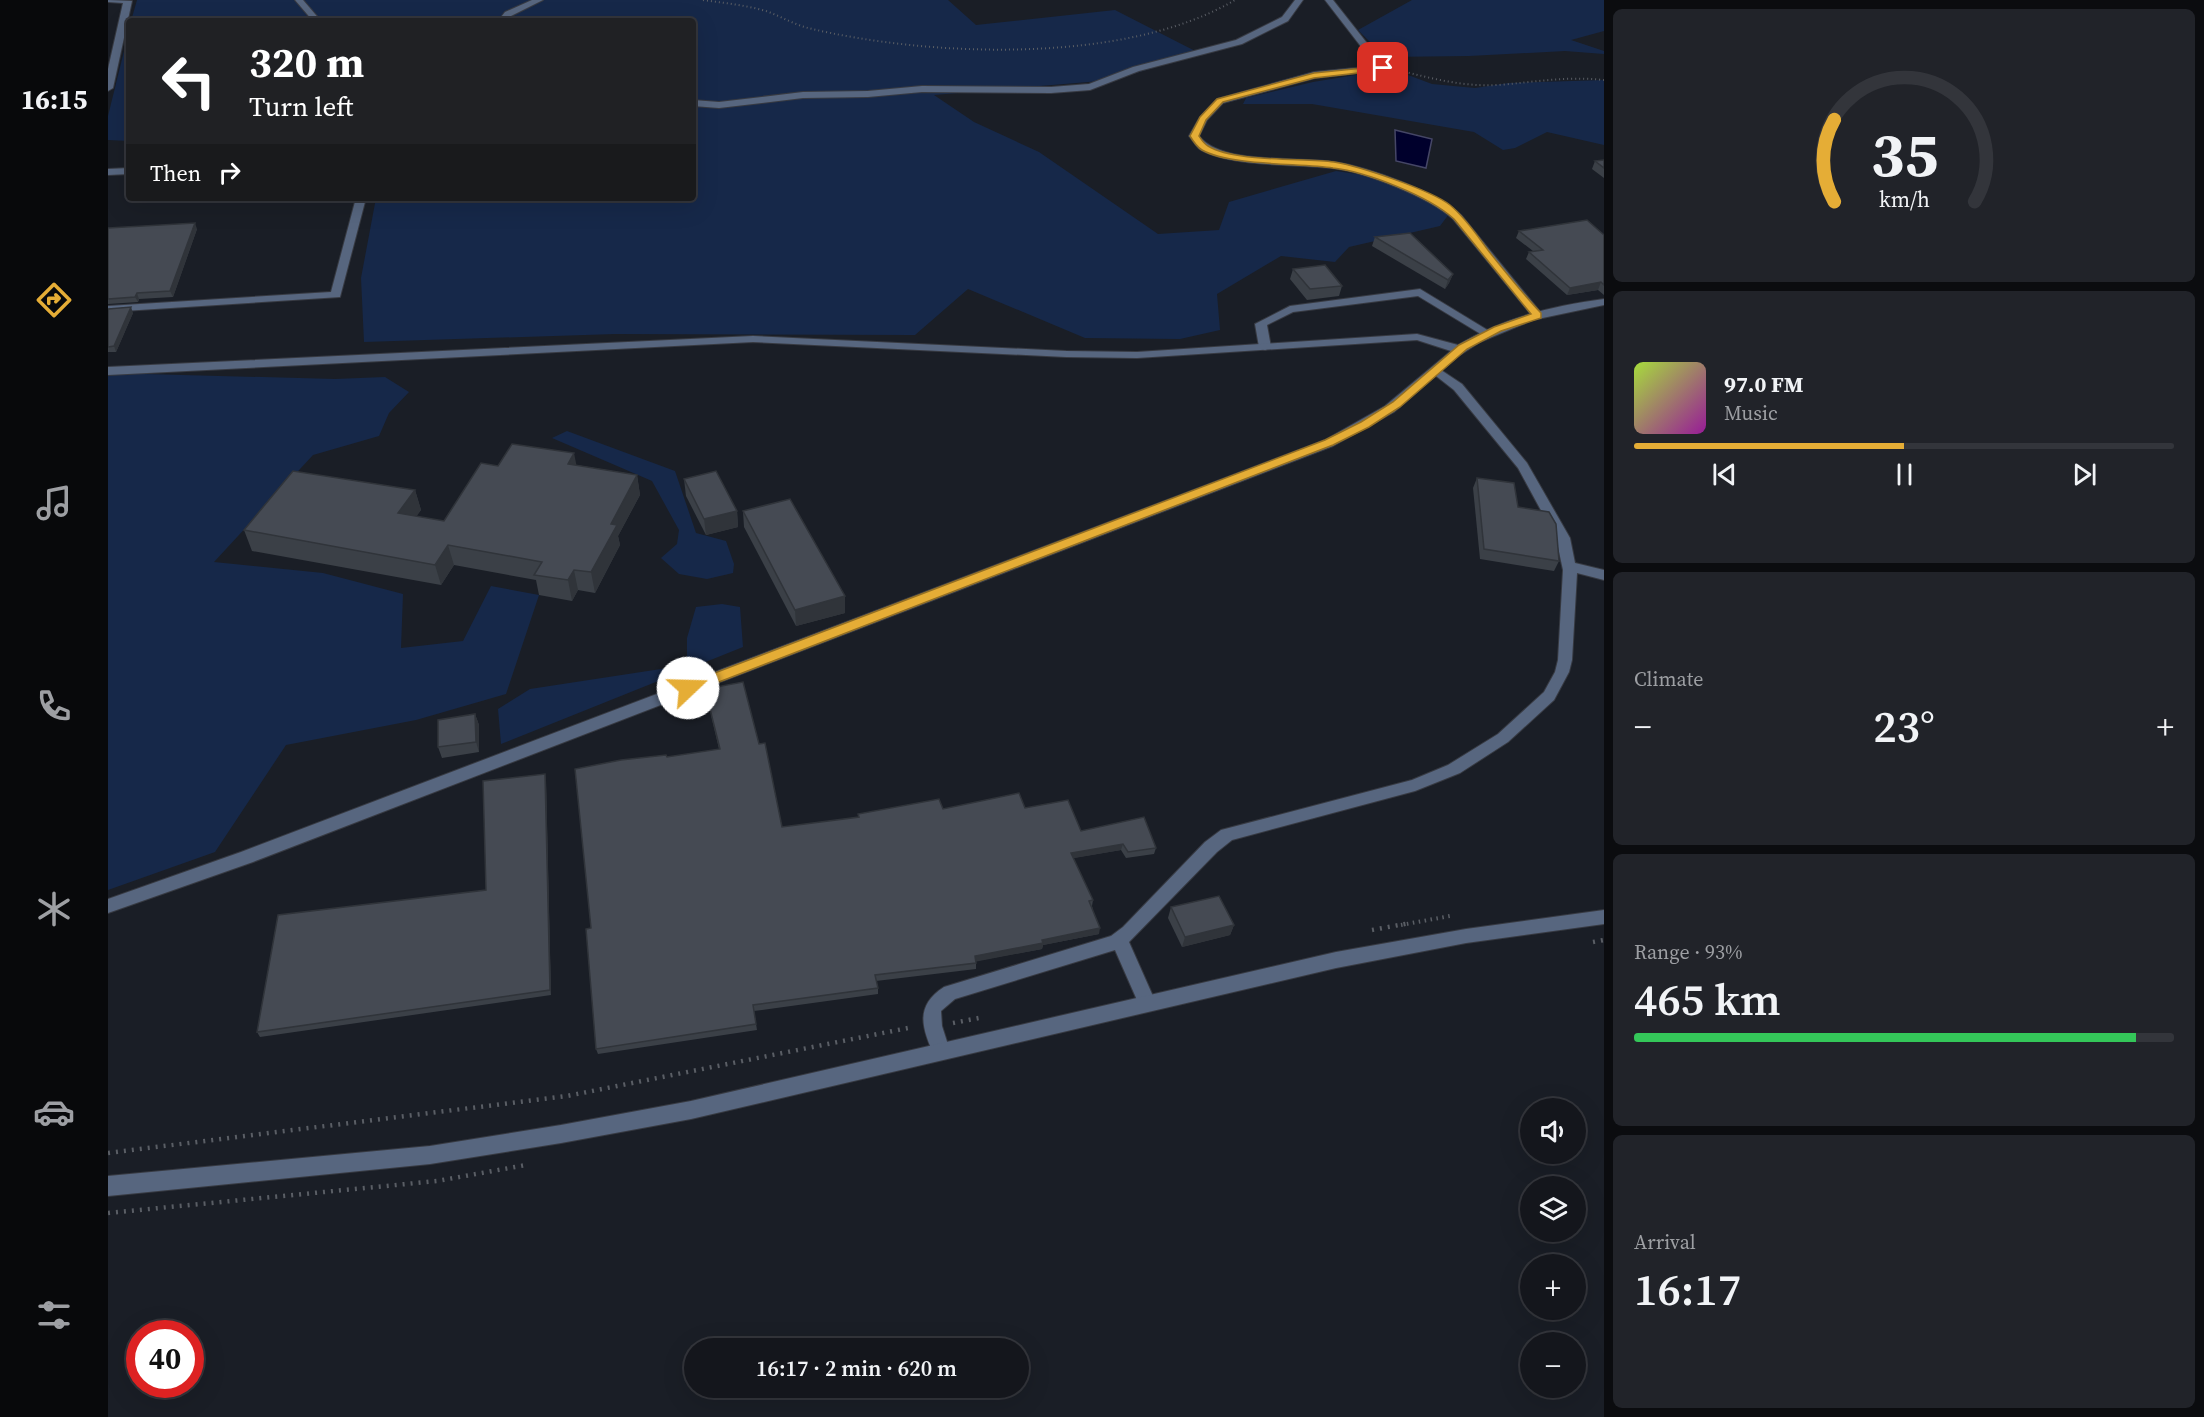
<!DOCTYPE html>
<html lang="en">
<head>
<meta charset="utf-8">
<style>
  body { margin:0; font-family:"Source Serif 4",serif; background:#212329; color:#f1f3f6; height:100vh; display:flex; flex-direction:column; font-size:22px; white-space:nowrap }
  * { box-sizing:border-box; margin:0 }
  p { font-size:20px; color:#9d9fa3 }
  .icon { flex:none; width:33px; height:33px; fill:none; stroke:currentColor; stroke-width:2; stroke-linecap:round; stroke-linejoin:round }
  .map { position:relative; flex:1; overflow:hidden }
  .sheet { display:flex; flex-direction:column; gap:9px; padding:9px; background:#0b0c0f; width:600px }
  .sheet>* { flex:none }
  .top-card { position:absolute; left:18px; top:18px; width:570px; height:183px; border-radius:6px; box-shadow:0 6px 24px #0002,0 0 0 2px #33353b; background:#202124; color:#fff; overflow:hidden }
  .tools { position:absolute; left:1412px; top:1098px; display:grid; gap:12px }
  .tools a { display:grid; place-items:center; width:66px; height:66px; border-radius:50%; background:#14161c; box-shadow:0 6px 24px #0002,0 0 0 2px #33353b; font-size:30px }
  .speed { position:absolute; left:18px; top:1320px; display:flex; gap:12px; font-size:30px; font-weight:700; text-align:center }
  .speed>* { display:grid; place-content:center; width:78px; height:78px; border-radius:50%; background:#14161c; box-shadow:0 6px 24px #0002,0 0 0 2px #33353b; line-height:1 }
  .speed .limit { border:9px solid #d22; background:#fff; color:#111 }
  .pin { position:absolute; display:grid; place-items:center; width:51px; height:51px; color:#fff; margin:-26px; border-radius:12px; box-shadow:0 3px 9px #0006 }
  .me { position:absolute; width:66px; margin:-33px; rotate:69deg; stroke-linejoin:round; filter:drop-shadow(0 0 4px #0008) }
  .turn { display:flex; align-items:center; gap:21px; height:126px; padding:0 24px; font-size:27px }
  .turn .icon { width:78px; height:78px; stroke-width:2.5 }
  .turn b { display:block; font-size:42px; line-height:51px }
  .then { display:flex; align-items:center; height:57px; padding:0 24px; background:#0003; gap:12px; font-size:22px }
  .big { font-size:45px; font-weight:600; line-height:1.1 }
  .sheet .widget { flex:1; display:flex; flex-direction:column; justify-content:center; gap:9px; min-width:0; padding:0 21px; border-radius:9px; background:#212329 }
  .sheet .dial { align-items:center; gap:0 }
  .dial svg { height:156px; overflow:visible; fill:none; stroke:#33353b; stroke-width:7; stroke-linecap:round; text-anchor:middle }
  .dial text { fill:#f1f3f6; stroke:none }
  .song { display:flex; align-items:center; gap:18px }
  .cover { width:72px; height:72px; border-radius:9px; background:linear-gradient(135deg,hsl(80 70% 55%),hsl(300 70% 35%)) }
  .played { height:6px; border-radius:3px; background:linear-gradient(90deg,#e5ad36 50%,#33353b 50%) }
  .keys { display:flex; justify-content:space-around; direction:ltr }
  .heat { display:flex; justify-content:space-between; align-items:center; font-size:33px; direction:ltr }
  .charge { height:9px; border-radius:4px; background:linear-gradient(90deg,#34c759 93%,#33353b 0) }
  .trip { position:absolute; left:576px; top:1338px; width:345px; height:60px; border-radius:30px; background:#14161c; box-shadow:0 6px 24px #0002,0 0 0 2px #33353b; font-weight:600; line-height:60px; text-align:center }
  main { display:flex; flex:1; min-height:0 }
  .tabs { display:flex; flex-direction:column; width:108px; justify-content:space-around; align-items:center; background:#08090b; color:#9d9fa3 }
  .tabs .icon { width:42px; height:42px }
  .tabs .current { color:#e5ad36 }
  .tabs b { font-size:27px; color:#f1f3f6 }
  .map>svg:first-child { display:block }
  .green { fill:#162849 }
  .water { fill:#00002c; stroke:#454666; stroke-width:1.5 }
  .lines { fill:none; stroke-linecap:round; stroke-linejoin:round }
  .minor-casing { stroke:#373a42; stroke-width:2 }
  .tertiary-casing { stroke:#373a42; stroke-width:2 }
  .path-far2 { stroke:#5a5e65; stroke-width:2; stroke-dasharray:1 3; stroke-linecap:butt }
  .path-far1 { stroke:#5a5e65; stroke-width:4; stroke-dasharray:1.5 4.5; stroke-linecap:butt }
  .path { stroke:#5a5e65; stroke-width:4.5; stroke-dasharray:2 6; stroke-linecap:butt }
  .minor { fill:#57667f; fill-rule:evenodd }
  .tertiary { fill:#57667f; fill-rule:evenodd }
  .wall { fill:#3b4047 }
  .shaded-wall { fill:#30343a }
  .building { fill:#454a53; stroke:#30343a; stroke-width:1.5 }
  .route { fill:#e5ad36; stroke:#957023; stroke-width:1.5 }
</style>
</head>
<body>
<main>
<nav class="tabs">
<b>16:15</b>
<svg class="icon current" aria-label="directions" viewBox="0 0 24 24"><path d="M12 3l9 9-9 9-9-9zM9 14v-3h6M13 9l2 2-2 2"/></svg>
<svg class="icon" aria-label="music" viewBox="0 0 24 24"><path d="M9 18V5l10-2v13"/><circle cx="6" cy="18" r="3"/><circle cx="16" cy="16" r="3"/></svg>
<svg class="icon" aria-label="phone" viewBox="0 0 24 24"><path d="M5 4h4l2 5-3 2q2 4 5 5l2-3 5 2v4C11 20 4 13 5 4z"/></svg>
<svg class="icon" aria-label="climate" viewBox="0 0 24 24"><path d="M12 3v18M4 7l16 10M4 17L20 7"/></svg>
<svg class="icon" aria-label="car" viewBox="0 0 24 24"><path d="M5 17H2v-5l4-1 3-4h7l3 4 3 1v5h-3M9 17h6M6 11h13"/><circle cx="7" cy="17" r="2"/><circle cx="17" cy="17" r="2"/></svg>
<svg class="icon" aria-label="filters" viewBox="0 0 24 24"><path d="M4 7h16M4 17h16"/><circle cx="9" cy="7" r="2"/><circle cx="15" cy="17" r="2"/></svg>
</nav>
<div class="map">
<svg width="1496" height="1417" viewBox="0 0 1496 1417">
  <rect width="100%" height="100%" fill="#1a1e26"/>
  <!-- green -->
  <g class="green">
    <polygon points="29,0 840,0 868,25 1007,10 1093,54 1004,80 826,95 866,122 931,152 1050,234 1111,230 1121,202 1228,171 1283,179 1341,214 1332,226 1241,247 1227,262 1173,256 1109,294 1112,330 1072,339 977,338 860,289 807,335 507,334 256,342 253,278 268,198 585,198 585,21 23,21"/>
    <polygon points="1304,0 1496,0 1496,31 1463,40 1496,51 1496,54 1457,51 1361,56 1277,57 1250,30"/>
    <polygon points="21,31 21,141 0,140 0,116"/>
    <polygon points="1284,69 1324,84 1367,88 1401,83 1496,80 1496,145 1439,132 1407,148 1395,150 1366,132 1204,104 1135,104 1138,98 1205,82"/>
    <polygon points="0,373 227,379 277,377 301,392 281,413 271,436 205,455 106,562 215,573 295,594 293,648 355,641 383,586 431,595 398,694 308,720 178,745 107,852 0,890"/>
    <polygon points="459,431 567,471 588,533 618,541 626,564 625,573 599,579 571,574 553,558 569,544 571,530 544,481 444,438"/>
    <polygon points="614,604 632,607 635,647 393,744 390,709 422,689 579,665 579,638 588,607"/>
  </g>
  <!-- water -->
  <polygon class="water" points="1287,130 1324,139 1318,168 1288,161"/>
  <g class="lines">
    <defs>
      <g id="minor">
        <polygon points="0,0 24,1 5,88 0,91 0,69 15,3 0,2"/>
        <polygon points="187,0 195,0 213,21 205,21"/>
        <polygon points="424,0 435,0 403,16 398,21 390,21 397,12"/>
        <polygon points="1187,0 1195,0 1180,21 1134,44 1031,71 982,90 943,93 814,92 760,97 695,98 611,108 585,106 585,100 611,102 695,92 760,91 814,86 943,87 981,84 1025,67 1128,40 1174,17"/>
        <path d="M1217 0H1225L1277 66V70L1207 78 1115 103 1099 120 1091 136C1115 166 1191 156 1227 162 1263 168 1326 191 1353 215L1433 313V317H1425L1345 219C1321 197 1257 172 1224 168 1189 164 1123 167 1093 150 1088 147 1085 140 1081 136L1092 117 1109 99 1206 72 1268 66Z"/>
        <polygon points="21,168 21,174 0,175 0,169"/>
        <polygon points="248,198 258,198 232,297 0,312 0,306 223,292"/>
        <polygon points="1312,289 1386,334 1384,336 1376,336 1310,296 1185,312 1159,325 1163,347 1157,350 1151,347 1147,324 1182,306"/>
        <path d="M1327 366 1354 384 1419 463 1462 538 1467 563 1496 570V580L1469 573 1464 660 1461 672 1446 700 1400 742 1352 773 1307 791 1124 840 1109 852 1021 942 1048 1003 1045 1009 1039 1011 1033 1009 1007 950 847 999 833 1011 834 1026 842 1051 839 1057 833 1059 827 1057C814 1029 806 1006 836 987L1003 936 1015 927 1097 842 1113 830 1304 780 1340 765 1390 734 1436 692 1447 672 1450 660 1455 570 1448 538 1410 468 1346 390 1323 372V368Z"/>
      </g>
      <g id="tertiary">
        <path d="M1496 299V305L1425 320 1372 342 1349 357 1286 412 1225 446 145 862 0 913V899L133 852 1217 440 1277 406 1343 351 1309 340 1029 358 958 357 645 342 0 375V367L645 336 958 351 1029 352 1309 334 1350 345C1395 318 1444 306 1496 299Z"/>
        <polygon points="1496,910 1496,924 1358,943 1228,968 583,1119 453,1143 322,1164 0,1196 0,1176 322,1146 453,1125 583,1101 1228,952 1358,929"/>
      </g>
    </defs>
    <!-- minor casing -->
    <use href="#minor" class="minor-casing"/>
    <!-- tertiary casing -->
    <use href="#tertiary" class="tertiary-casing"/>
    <!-- path-far2 -->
    <g class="path-far2">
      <path d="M595 0C616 3 637 5 658 11 672 16 685 24 700 28 821 57 1017 65 1127 0"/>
      <path d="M1289 70C1323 78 1354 87 1390 85 1428 82 1457 76 1496 80"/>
    </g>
    <!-- path-far1 -->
    <polyline class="path-far1" points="1293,925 1342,916"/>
    <!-- path -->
    <g class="path">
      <polyline points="1264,930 1302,923"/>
      <polyline points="1485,942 1496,940"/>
      <polyline points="845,1023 876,1017"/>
      <polyline points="0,1153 459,1096 805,1027"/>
      <polyline points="0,1213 329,1181 418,1165"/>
    </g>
    <!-- minor -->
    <use href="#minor" class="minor"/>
    <!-- tertiary -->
    <use href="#tertiary" class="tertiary"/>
  </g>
  <!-- wall -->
  <g class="wall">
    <polygon points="1496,160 1496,178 1484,169 1487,161"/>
    <polygon points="0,228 89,229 65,297 31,299 30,302 0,304"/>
    <polygon points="1411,231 1496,235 1496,295 1490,290 1459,295 1418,259 1421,252 1425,251 1408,238"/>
    <polygon points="1267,237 1345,274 1341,283 1337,289 1264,246"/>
    <polygon points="1185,269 1234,286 1231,296 1199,300 1182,279"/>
    <polygon points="0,309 25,313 8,352 0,352"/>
    <polygon points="469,465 529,475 532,495 510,536 512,545 487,593 470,590 464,601 431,595 428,580 346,565 333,585 144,551 136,530 307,490 313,510 308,516 336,521 390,466"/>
    <polygon points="1369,478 1410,507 1451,561 1446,571 1372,559 1365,488"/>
    <polygon points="576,479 629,511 630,527 598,535 578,496"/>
    <polygon points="635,511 737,596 737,613 688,626 636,527"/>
    <polygon points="597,689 674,827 750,817 750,814 835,809 917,808 973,831 1048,848 1046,854 1018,858 1013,850 965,858 985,900 984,906 991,934 935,945 934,949 868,961 868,969 768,981 770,988 770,994 646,1011 649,1030 490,1054 488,1049 483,928 559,757 611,749"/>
    <polygon points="367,714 371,725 371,752 334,758 330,747"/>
    <polygon points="437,774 438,780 443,995 152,1037 149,1032 378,890"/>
    <polygon points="1063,907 1126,925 1122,935 1074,947 1060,918"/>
  </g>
  <!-- shaded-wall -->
  <g class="shaded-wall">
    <polygon points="87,223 89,229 65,297 62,291"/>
    <polygon points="1345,274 1341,283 1337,289 1340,280"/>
    <polygon points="1493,282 1490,290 1459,295 1462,288"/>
    <polygon points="29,293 31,299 30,302 27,297"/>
    <polygon points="23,307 25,313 8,352 6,346"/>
    <polygon points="466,453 470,473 460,464"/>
    <polygon points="529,475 532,495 510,536 512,545 487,593 483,572 503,524"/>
    <polygon points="307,490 313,510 297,533 290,513"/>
    <polygon points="629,511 630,527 598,535 596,519"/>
    <polygon points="340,545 346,565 333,585 327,565"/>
    <polygon points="466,570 470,590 464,601 460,580"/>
    <polygon points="737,596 737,613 688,626 687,610"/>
    <polygon points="367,714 371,725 371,752 368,742"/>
    <polygon points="437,774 438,780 443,995 442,990"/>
    <polygon points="1015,844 1013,850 961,859 963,853"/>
    <polygon points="1126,925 1122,935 1074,947 1077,937"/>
    <polygon points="992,928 991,934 935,945 934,949 866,962 867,956 934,940"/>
  </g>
  <!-- building -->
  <g class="building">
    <polygon points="1496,160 1496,168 1487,161"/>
    <polygon points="1479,220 1496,235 1496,285 1493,282 1462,288 1421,252 1435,250 1411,231"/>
    <polygon points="87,223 62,291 29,293 27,297 0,299 0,228"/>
    <polygon points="1302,233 1345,274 1340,280 1267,237"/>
    <polygon points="1217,265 1234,286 1202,289 1185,269"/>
    <polygon points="23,307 6,346 0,347 0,309"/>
    <polygon points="404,444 466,453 460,464 529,475 503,524 509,525 483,572 466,570 460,580 426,575 434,562 340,545 327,565 136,530 185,471 307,490 290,513 336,521 373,463 390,466"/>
    <polygon points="608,471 629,511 596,519 576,479"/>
    <polygon points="1369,478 1406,483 1410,507 1441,512 1448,524 1451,561 1376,549"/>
    <polygon points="682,499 737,596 687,610 635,511"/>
    <polygon points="635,682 651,744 657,743 674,827 751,817 750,814 831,799 835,809 911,793 917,808 960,800 973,831 1036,817 1048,848 1020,852 1015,844 963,853 985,900 981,901 992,928 934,940 935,943 867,956 868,963 767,975 770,988 645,1005 648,1024 488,1049 478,929 483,928 467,769 513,760 558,755 559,757 612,749 597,689"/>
    <polygon points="367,714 368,742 330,747 330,720"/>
    <polygon points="437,774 442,990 149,1032 170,915 378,890 375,781"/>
    <polygon points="1111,896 1126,925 1077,937 1063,907"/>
  </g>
  <!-- route -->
  <path class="route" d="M1275 66H1277V70L1206 78 1115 102 1098 120 1091 136C1093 139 1096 144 1100 146 1126 162 1194 158 1226 162 1251 166 1323 190 1342 205 1358 218 1370 237 1383 254 1399 274 1415 294 1433 313V318L1393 331 1359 349 1292 407 1261 427 1225 445 585 692H575L573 688 575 685 1217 440 1253 422 1285 402 1351 345 1386 327 1423 314 1346 219C1321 196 1259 172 1225 168 1191 163 1122 166 1094 150 1089 147 1085 141 1082 136L1092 117 1109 99 1206 73Z"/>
</svg>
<div class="tools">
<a><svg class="icon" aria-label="sound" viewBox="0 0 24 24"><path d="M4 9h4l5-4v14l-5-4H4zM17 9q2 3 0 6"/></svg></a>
<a><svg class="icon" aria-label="layers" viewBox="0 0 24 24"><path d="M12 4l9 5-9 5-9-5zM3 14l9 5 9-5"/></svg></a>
<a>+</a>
<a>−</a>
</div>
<div class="speed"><div class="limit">40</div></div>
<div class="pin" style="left:1275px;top:68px;background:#d93025"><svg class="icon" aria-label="arrive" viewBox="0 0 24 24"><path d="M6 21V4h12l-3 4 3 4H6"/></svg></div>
<svg class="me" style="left:580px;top:688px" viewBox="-20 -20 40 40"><circle r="19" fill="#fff"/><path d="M0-13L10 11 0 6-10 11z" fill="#e5ad36"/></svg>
<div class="trip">16:17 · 2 min · 620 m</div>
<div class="top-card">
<div class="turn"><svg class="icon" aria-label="left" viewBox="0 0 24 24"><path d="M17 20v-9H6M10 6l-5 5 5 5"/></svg><div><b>320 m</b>Turn left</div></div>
<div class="then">Then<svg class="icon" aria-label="right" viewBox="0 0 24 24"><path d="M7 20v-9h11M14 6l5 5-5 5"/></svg></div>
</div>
</div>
<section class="sheet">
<div class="widget dial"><svg viewBox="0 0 100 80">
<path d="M14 69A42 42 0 1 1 86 69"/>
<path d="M14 69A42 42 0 0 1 14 27" stroke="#e5ad36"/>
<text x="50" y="56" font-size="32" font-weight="700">35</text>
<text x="50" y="72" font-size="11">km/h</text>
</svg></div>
<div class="widget">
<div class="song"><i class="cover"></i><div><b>97.0 FM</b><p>Music</p></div></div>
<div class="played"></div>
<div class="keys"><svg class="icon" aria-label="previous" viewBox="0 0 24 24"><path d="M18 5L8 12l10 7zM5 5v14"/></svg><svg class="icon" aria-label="pause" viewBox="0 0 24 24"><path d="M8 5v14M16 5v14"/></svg><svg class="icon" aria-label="next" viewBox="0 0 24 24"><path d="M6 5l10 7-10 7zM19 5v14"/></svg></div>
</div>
<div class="widget"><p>Climate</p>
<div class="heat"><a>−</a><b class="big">23°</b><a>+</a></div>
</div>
<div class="widget"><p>Range · 93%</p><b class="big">465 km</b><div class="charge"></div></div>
<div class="widget"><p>Arrival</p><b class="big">16:17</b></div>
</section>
</main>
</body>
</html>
